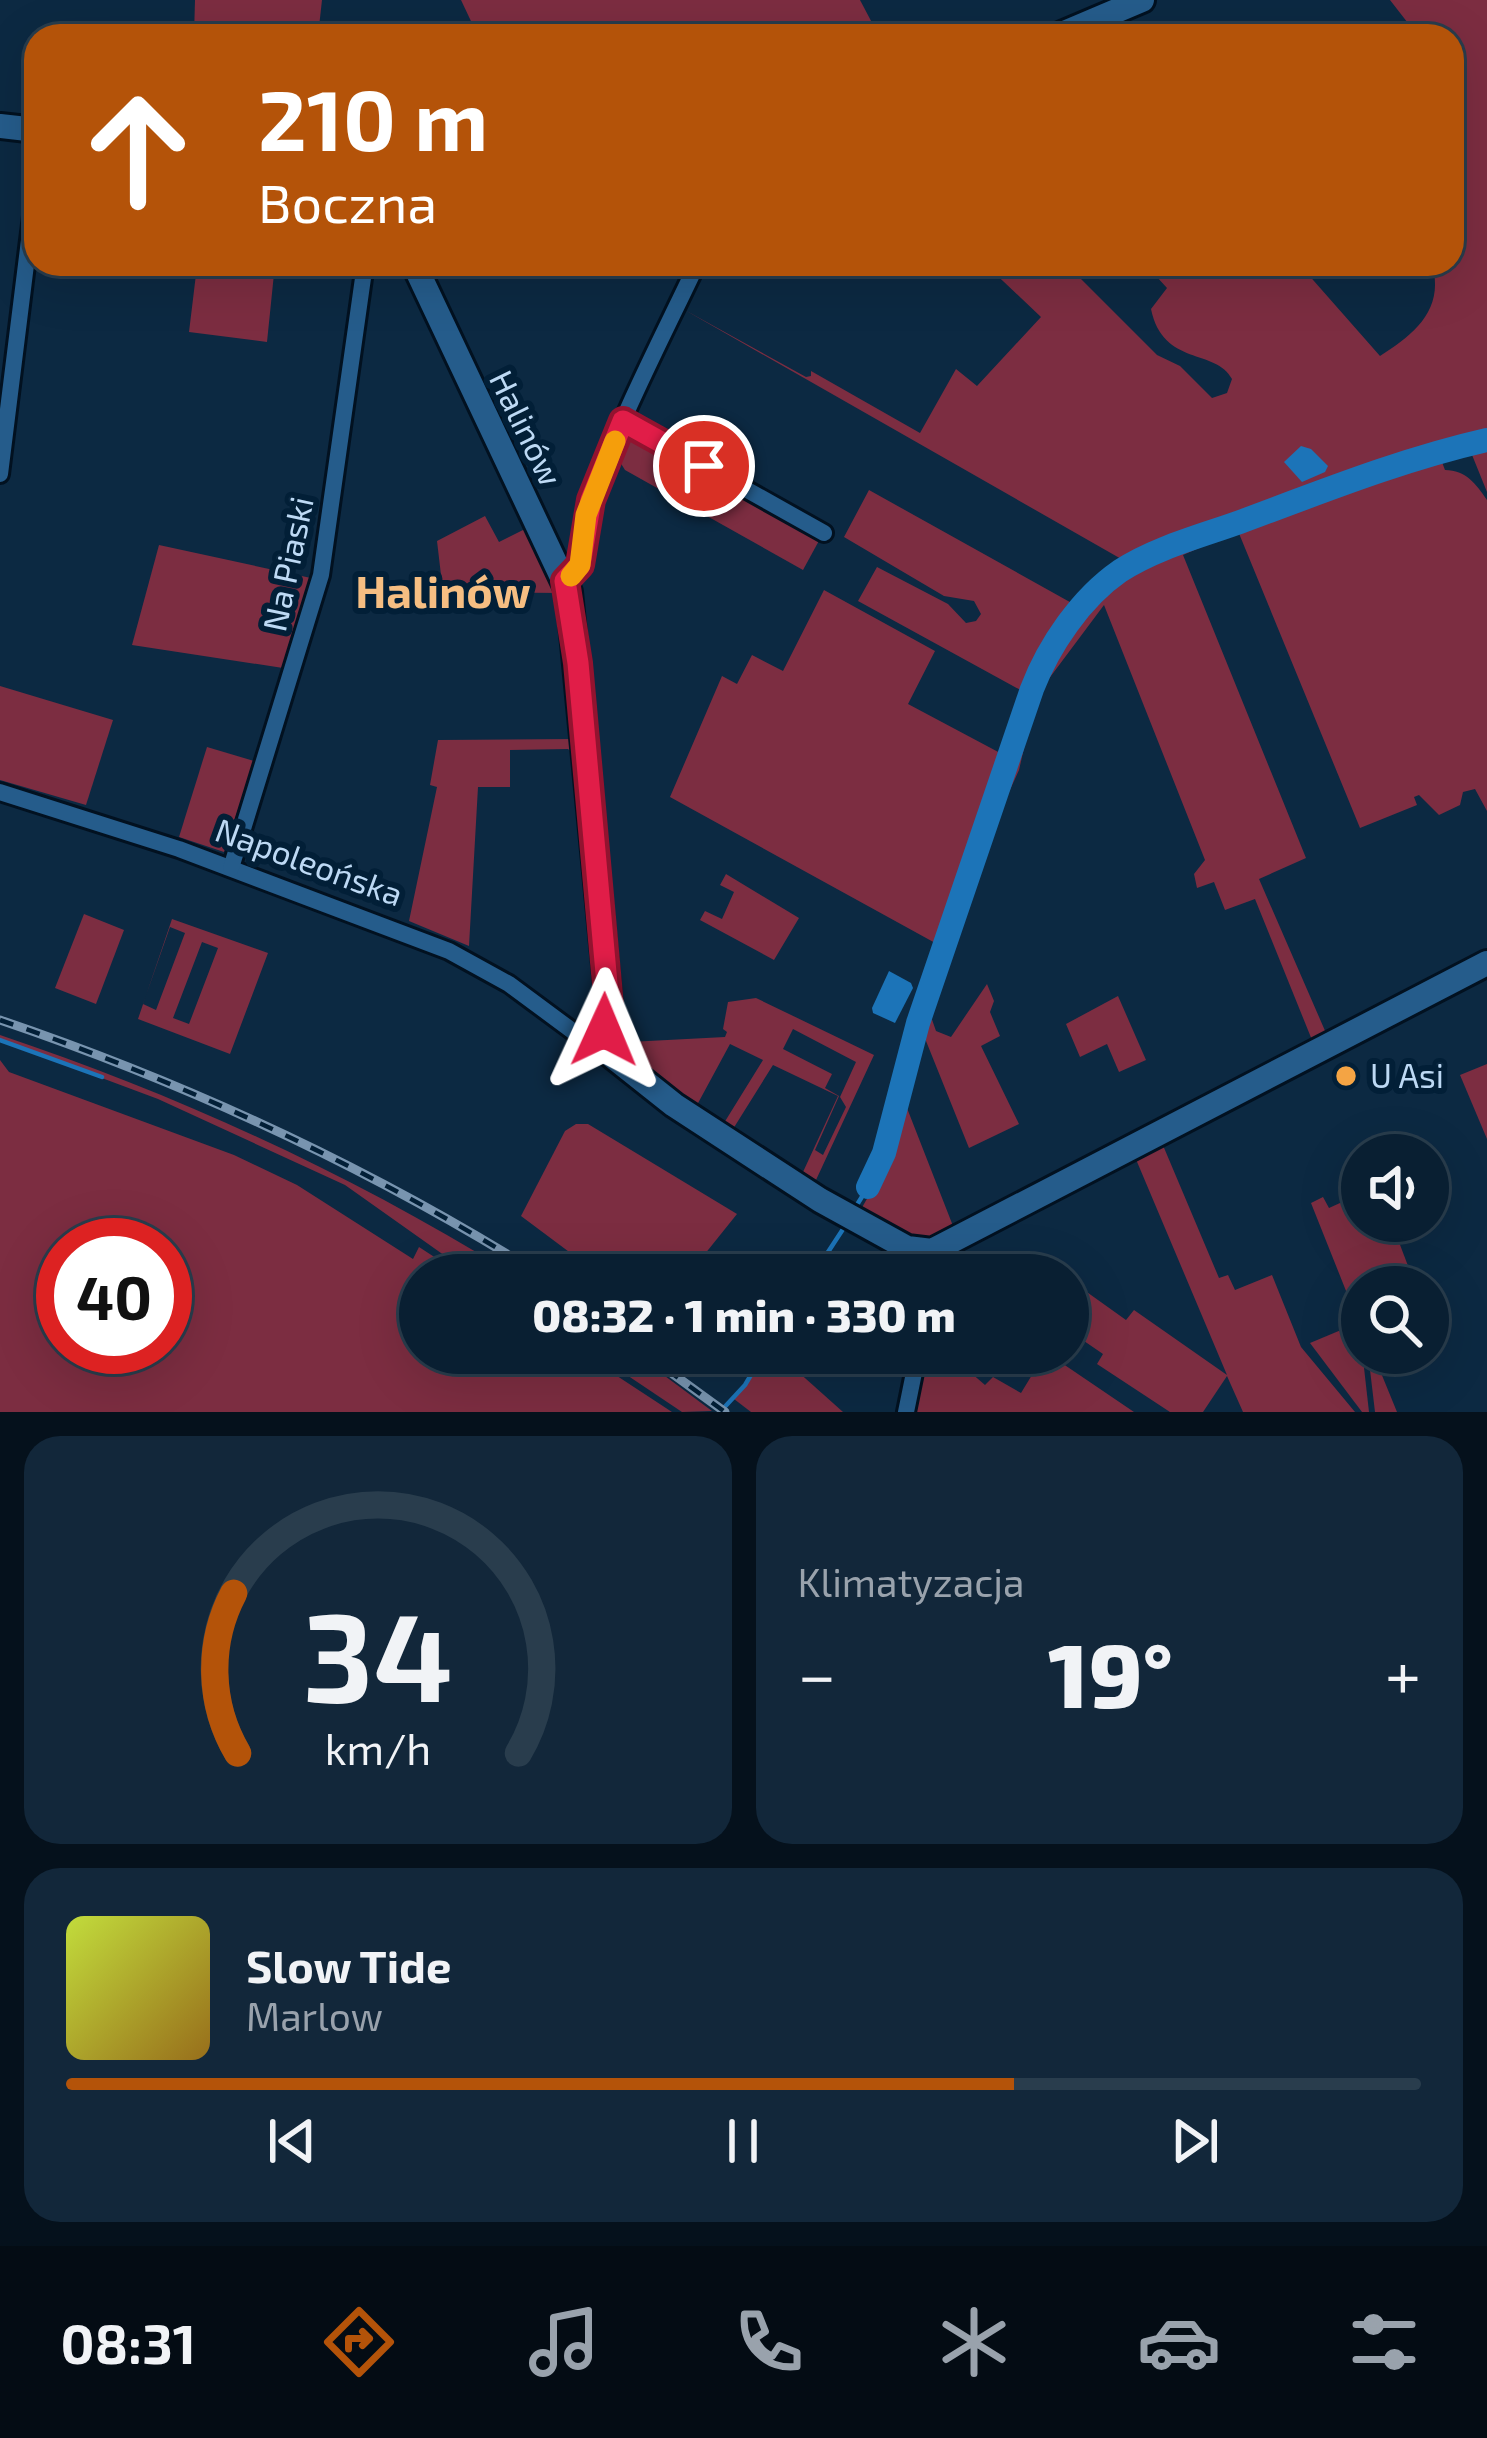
<!DOCTYPE html>
<html lang="pl">
<head>
<meta charset="utf-8">
<style>
  body { margin:0; font-family:"Exo 2",sans-serif; background:#12273a; color:#f1f3f6; height:100vh; display:flex; flex-direction:column; font-size:45px; white-space:nowrap }
  * { box-sizing:border-box; margin:0 }
  p { font-size:39px; color:#99a2ac }
  .icon { flex:none; width:66px; height:66px; fill:none; stroke:currentColor; stroke-width:2; stroke-linecap:round; stroke-linejoin:round }
  .map { position:relative; height:1412px; overflow:hidden }
  .drawer { display:flex; flex-direction:column; gap:24px; padding:24px; background:#05111c; flex:1 }
  .drawer>* { flex:none }
  .banner { position:absolute; left:24px; top:24px; width:1440px; height:252px; border-radius:36px; box-shadow:0 12px 48px #0002,0 0 0 3px #293d4d; background:#b45309; color:#fff; overflow:hidden }
  .tools { position:absolute; left:1341px; top:1134px; display:grid; gap:24px }
  .tools a { display:grid; place-items:center; width:108px; height:108px; border-radius:50%; background:#091f32; box-shadow:0 12px 48px #0002,0 0 0 3px #293d4d; font-size:60px }
  .speed { position:absolute; left:36px; top:1218px; display:flex; gap:24px; font-size:60px; font-weight:700; text-align:center }
  .speed>* { display:grid; place-content:center; width:156px; height:156px; border-radius:50%; background:#091f32; box-shadow:0 12px 48px #0002,0 0 0 3px #293d4d; line-height:1 }
  .speed .limit { border:18px solid #d22; background:#fff; color:#111 }
  .pin { position:absolute; display:grid; place-items:center; width:102px; height:102px; color:#fff; margin:-51px; border:6px solid #fff; border-radius:50%; box-shadow:0 3px 12px #0007 }
  .me { position:absolute; width:132px; margin:-66px; rotate:1deg; stroke-linejoin:round; filter:drop-shadow(0 0 9px #0008) }
  .turn { display:flex; align-items:center; gap:42px; height:252px; padding:0 36px; font-size:54px }
  .turn .icon { width:156px; height:156px; stroke-width:2.5 }
  .turn b { display:block; font-size:84px; line-height:102px }
  .big { font-size:90px; font-weight:800; line-height:1.1 }
  .drawer .tile { flex:1; display:flex; flex-direction:column; justify-content:center; gap:18px; min-width:0; padding:0 42px; border-radius:36px; background:#12273a }
  .drawer .dial { align-items:center; gap:0 }
  .dial svg { height:312px; overflow:visible; fill:none; stroke:#293d4d; stroke-width:7; stroke-linecap:round; text-anchor:middle }
  .dial text { fill:#f1f3f6; stroke:none }
  .song { display:flex; align-items:center; gap:36px }
  .cover { width:144px; height:144px; border-radius:18px; background:linear-gradient(135deg,hsl(70 70% 55%),hsl(40 70% 35%)) }
  .played { height:12px; border-radius:6px; background:linear-gradient(90deg,#b45309 70%,#293d4d 70%) }
  .keys { display:flex; justify-content:space-around; direction:ltr }
  .heat { display:flex; justify-content:space-between; align-items:center; font-size:66px; direction:ltr }
  .drawer .tiles { flex:1; display:grid; gap:24px; grid-template-columns:1fr 1fr }
  .tile:last-child { grid-column:span 2 }
  .trip { position:absolute; left:399px; top:1254px; width:690px; height:120px; border-radius:60px; background:#091f32; box-shadow:0 12px 48px #0002,0 0 0 3px #293d4d; font-weight:800; line-height:120px; text-align:center }
  .dock { display:flex; height:192px; justify-content:space-around; align-items:center; background:#040c14; color:#99a2ac }
  .dock .icon { width:84px; height:84px }
  .dock .on { color:#b45309 }
  .dock b { font-size:54px; color:#f1f3f6 }
  .map>svg:first-child { display:block }
  .green { fill:#7c2d41; fill-rule:evenodd }
  .water { fill:#1c74b8 }
  .lines { fill:none; stroke-linecap:round; stroke-linejoin:round }
  .stream { stroke:#1c74b8; stroke-width:4.5 }
  .river { stroke:#1c74b8; stroke-width:24 }
  .street-casing { stroke:#021120; stroke-width:22 }
  .secondary-casing { stroke:#021120; stroke-width:30 }
  .street { stroke:#255c8b; stroke-width:16 }
  .secondary { stroke:#255c8b; stroke-width:24 }
  .rail-casing { stroke:#7894af; stroke-width:9 }
  .rail { stroke:#021f37; stroke-width:4.5; stroke-dasharray:14; stroke-linecap:butt }
  .route-casing { stroke:#92132f; stroke-width:30 }
  .route { stroke:#e11d48; stroke-width:21 }
  .slow { stroke:#f59e0b; stroke-width:21 }
  .poi-dot { fill:#f4a444; stroke:#021f37; stroke-width:4.5 }
  .labels { text-anchor:middle; stroke-width:12; stroke-linejoin:round; paint-order:stroke }
  .street-label { font-size:33px; fill:#bdd9f4; stroke:#021f37 }
  .poi-label { font-size:33px; fill:#bdd9f4; stroke:#021f37; text-anchor:start }
  .district-label { font-size:45px; font-weight:bold; fill:#f6be82; stroke:#021f37 }
</style>
</head>
<body>
<div class="map">
<svg width="1487" height="1412" viewBox="0 0 1487 1412">
  <rect width="100%" height="100%" fill="#0c2942"/>
  <!-- green -->
  <g class="green">
    <polygon points="195,0 322,0 318,36 194,36"/>
    <polygon points="461,0 860,0 879,36 478,36"/>
    <path d="M1390 0H1487V492L1466 440 1437 449 1445 470C1466 470 1476 484 1487 500V811L1475 789 1463 792 1460 805 1439 815 1419 795 1414 797 1417 805 1360 828 1238 531 1183 555 1306 858 1259 879 1326 1033 1312 1040 1255 899 1225 910 1214 882 1197 888 1194 874 1205 860 1104 605 1036 696 1019 770 988 838 929 1011 936 1031 951 1037 987 984 994 1001 990 1012 1000 1036 981 1046 1019 1124 969 1148 922 1031 929 1011 928 972 937 944 670 797 722 676 737 684 752 655 783 671 824 590 935 651 908 704 1002 754 1024 692 858 601 877 567 948 604 966 623 976 621 981 614 974 601 944 596 844 537 869 490 1077 606 1123 560 683 309 806 377 811 376V371L920 433 956 369 977 386 1041 317 985 264H1066L1157 355 1180 366 1212 398 1227 393 1232 379C1216 348 1163 367 1151 309L1167 288 1145 264H1299L1380 356C1414 334 1445 310 1432 264H1452V36H1418Z"/>
    <polygon points="207,264 275,264 267,342 189,332 197,266 206,267"/>
    <polygon points="629,436 639,437 821,537 803,570 625,470 615,454 622,438"/>
    <polygon points="485,516 499,542 527,528 560,593 443,592 437,541"/>
    <polygon points="159,545 311,578 283,668 132,645"/>
    <polygon points="0,686 113,720 86,805 0,780"/>
    <polygon points="573,739 575,755 568,749 510,750 510,787 478,787 469,946 409,921 437,787 430,785 438,740"/>
    <polygon points="207,747 254,761 224,852 179,837"/>
    <polygon points="726,874 799,918 774,960 700,920 705,911 722,919 734,892 720,885"/>
    <polygon points="84,914 124,930 96,1004 55,988"/>
    <path d="M172 919 268 953 230 1054 138 1019ZM170 927 185 933 156 1010 143 1004ZM202 942 218 948 189 1024 173 1018Z"/>
    <polygon points="1118,996 1146,1060 1119,1072 1107,1044 1080,1057 1066,1024"/>
    <path d="M756 998 874 1055 816 1180 803 1172 838 1096 773 1065 733 1129 724 1123 763 1060 730 1044 697 1105 644 1068 629 1042 725 1037 727 1032 723 1029 728 1002ZM793 1029 856 1062 840 1097 846 1107 823 1155 815 1150 839 1096 825 1088 832 1074 783 1049Z"/>
    <path d="M0 1035C179 1095 353 1175 514 1275H472L345 1185 158 1099 0 1040Z"/>
    <path d="M0 1060 9 1072 234 1155 297 1185 413 1259 419 1247 462 1275H420V1353H582L672 1412H0ZM63 1245H165V1347H63Z"/>
    <polygon points="1487,1064 1487,1139 1460,1075"/>
    <polygon points="905,1103 953,1226 923,1242 860,1211 884,1169"/>
    <polygon points="576,1124 588,1124 737,1214 688,1275 600,1275 521,1216 565,1131"/>
    <polygon points="1162,1143 1219,1278 1228,1275 1235,1290 1272,1275 1301,1347 1355,1412 1243,1412 1227,1376 1203,1412 1170,1412 1097,1364 1103,1354 1068,1330 1068,1314 1084,1290 1126,1320 1134,1310 1227,1375 1135,1157"/>
    <polygon points="1362,1193 1362,1221 1391,1221 1416,1287 1362,1287 1362,1331 1311,1203 1323,1197 1329,1208"/>
    <polygon points="1353,1325 1362,1350 1369,1412 1362,1412 1310,1343"/>
    <polygon points="594,1353 634,1353 712,1411 682,1412"/>
    <polygon points="771,1353 777,1353 843,1412 751,1412 734,1399"/>
    <polygon points="924,1353 948,1353 985,1385 993,1377 1021,1393 1035,1370 1013,1357 1017,1353 1047,1353 1134,1412 911,1412"/>
    <polygon points="1368,1353 1411,1353 1400,1364 1379,1368 1397,1412 1375,1412"/>
  </g>
  <!-- water -->
  <g class="water">
    <polygon points="1301,446 1311,449 1328,466 1325,472 1302,482 1284,462"/>
    <polygon points="889,971 911,983 913,988 895,1023 873,1013 872,1008"/>
  </g>
  <g class="lines">
    <!-- stream -->
    <g class="stream">
      <polyline points="0,1040 102,1077"/>
      <polyline points="855,1208 868,1187"/>
      <polyline points="813,1275 847,1223"/>
      <polyline points="720,1412 745,1385 764,1353"/>
    </g>
    <!-- river -->
    <path class="river" d="M868 1187 884 1153 918 1023 1032 689C1049 645 1081 598 1120 571 1155 548 1201 536 1240 522 1321 492 1403 459 1487 440"/>
    <defs>
      <g id="street">
        <polyline points="624,421 824,533"/>
        <polyline points="0,474 36,184"/>
        <path d="M565 582C589 559 582 525 593 495 621 416 661 340 697 264"/>
        <polyline points="0,792 179,849 449,951 509,984 586,1041 606,1051"/>
        <polyline points="231,868 321,575 365,264"/>
        <polyline points="932,1251 936,1275"/>
        <polyline points="906,1412 918,1353"/>
      </g>
      <g id="secondary">
        <polyline points="1057,36 1142,0"/>
        <polyline points="0,126 36,130"/>
        <polyline points="414,264 569,592 609,1006 603,1036 606,1051 674,1105 820,1200 907,1248 932,1251 1487,963"/>
      </g>
    </defs>
    <!-- street casing -->
    <use href="#street" class="street-casing"/>
    <!-- secondary casing -->
    <use href="#secondary" class="secondary-casing"/>
    <!-- street -->
    <use href="#street" class="street"/>
    <!-- secondary -->
    <use href="#secondary" class="secondary"/>
    <defs>
      <g id="rail">
        <path d="M0 1020C189 1084 372 1169 541 1275"/>
        <polyline points="644,1353 725,1412"/>
      </g>
    </defs>
    <!-- rail casing -->
    <use href="#rail" class="rail-casing"/>
    <!-- rail -->
    <use href="#rail" class="rail"/>
  </g>
  <g class="lines">
    <defs>
      <polyline id="route" points="604,1030 609,1006 578,663 565,581 580,565 591,500 623,421 704,466"/>
    </defs>
    <!-- route casing -->
    <use href="#route" class="route-casing"/>
    <!-- route -->
    <use href="#route" class="route"/>
    <!-- slow -->
    <polyline class="slow" points="571,576 580,565 586,515 615,441"/>
  </g>
  <!-- markers -->
  <circle class="poi-dot" cx="1346" cy="1076" r="12"/>
  <g class="labels">
    <!-- street labels -->
    <g class="street-label">
      <text transform="translate(526 428) rotate(64)" y="12">Halinów</text>
      <text transform="translate(288 564) rotate(-78)" y="12">Na Piaski</text>
      <text transform="translate(309 862) rotate(20)" y="12">Napoleońska</text>
    </g>
    <!-- poi labels -->
    <g class="poi-label">
      <text x="1370" y="1088">U Asi</text>
    </g>
    <!-- district labels -->
    <g class="district-label">
      <text x="443" y="608">Halinów</text>
    </g>
  </g>
</svg>
<div class="tools">
<a><svg class="icon" aria-label="sound" viewBox="0 0 24 24"><path d="M4 9h4l5-4v14l-5-4H4zM17 9q2 3 0 6"/></svg></a>
<a><svg class="icon" aria-label="search" viewBox="0 0 24 24"><circle cx="10" cy="10" r="6"/><path d="M15 15l6 6"/></svg></a>
</div>
<div class="speed"><div class="limit">40</div></div>
<div class="pin" style="left:704px;top:466px;background:#d93025"><svg class="icon" aria-label="arrive" viewBox="0 0 24 24"><path d="M6 21V4h12l-3 4 3 4H6"/></svg></div>
<svg class="me" style="left:604px;top:1030px" viewBox="-20 -20 40 40"><path d="M0-17L14 15 0 8-14 15z" fill="#e11d48" stroke="#fff" stroke-width="4"/></svg>
<div class="trip">08:32 · 1 min · 330 m</div>
<div class="banner">
<div class="turn"><svg class="icon" aria-label="ahead" viewBox="0 0 24 24"><path d="M12 20V5M6 11l6-6 6 6"/></svg><div><b>210 m</b>Boczna</div></div>
</div>
</div>
<section class="drawer">
<div class="tiles">
<div class="tile dial"><svg viewBox="0 0 100 80">
<path d="M14 69A42 42 0 1 1 86 69"/>
<path d="M14 69A42 42 0 0 1 13 28" stroke="#b45309"/>
<text x="50" y="56" font-size="32" font-weight="700">34</text>
<text x="50" y="72" font-size="11">km/h</text>
</svg></div>
<div class="tile"><p>Klimatyzacja</p>
<div class="heat"><a>−</a><b class="big">19°</b><a>+</a></div>
</div>
<div class="tile">
<div class="song"><i class="cover"></i><div><b>Slow Tide</b><p>Marlow</p></div></div>
<div class="played"></div>
<div class="keys"><svg class="icon" aria-label="previous" viewBox="0 0 24 24"><path d="M18 5L8 12l10 7zM5 5v14"/></svg><svg class="icon" aria-label="pause" viewBox="0 0 24 24"><path d="M8 5v14M16 5v14"/></svg><svg class="icon" aria-label="next" viewBox="0 0 24 24"><path d="M6 5l10 7-10 7zM19 5v14"/></svg></div>
</div>
</div>
</section>
<nav class="dock">
<b>08:31</b>
<svg class="icon on" aria-label="directions" viewBox="0 0 24 24"><path d="M12 3l9 9-9 9-9-9zM9 14v-3h6M13 9l2 2-2 2"/></svg>
<svg class="icon" aria-label="music" viewBox="0 0 24 24"><path d="M9 18V5l10-2v13"/><circle cx="6" cy="18" r="3"/><circle cx="16" cy="16" r="3"/></svg>
<svg class="icon" aria-label="phone" viewBox="0 0 24 24"><path d="M5 4h4l2 5-3 2q2 4 5 5l2-3 5 2v4C11 20 4 13 5 4z"/></svg>
<svg class="icon" aria-label="climate" viewBox="0 0 24 24"><path d="M12 3v18M4 7l16 10M4 17L20 7"/></svg>
<svg class="icon" aria-label="car" viewBox="0 0 24 24"><path d="M5 17H2v-5l4-1 3-4h7l3 4 3 1v5h-3M9 17h6M6 11h13"/><circle cx="7" cy="17" r="2"/><circle cx="17" cy="17" r="2"/></svg>
<svg class="icon" aria-label="filters" viewBox="0 0 24 24"><path d="M4 7h16M4 17h16"/><circle cx="9" cy="7" r="2"/><circle cx="15" cy="17" r="2"/></svg>
</nav>
</body>
</html>
